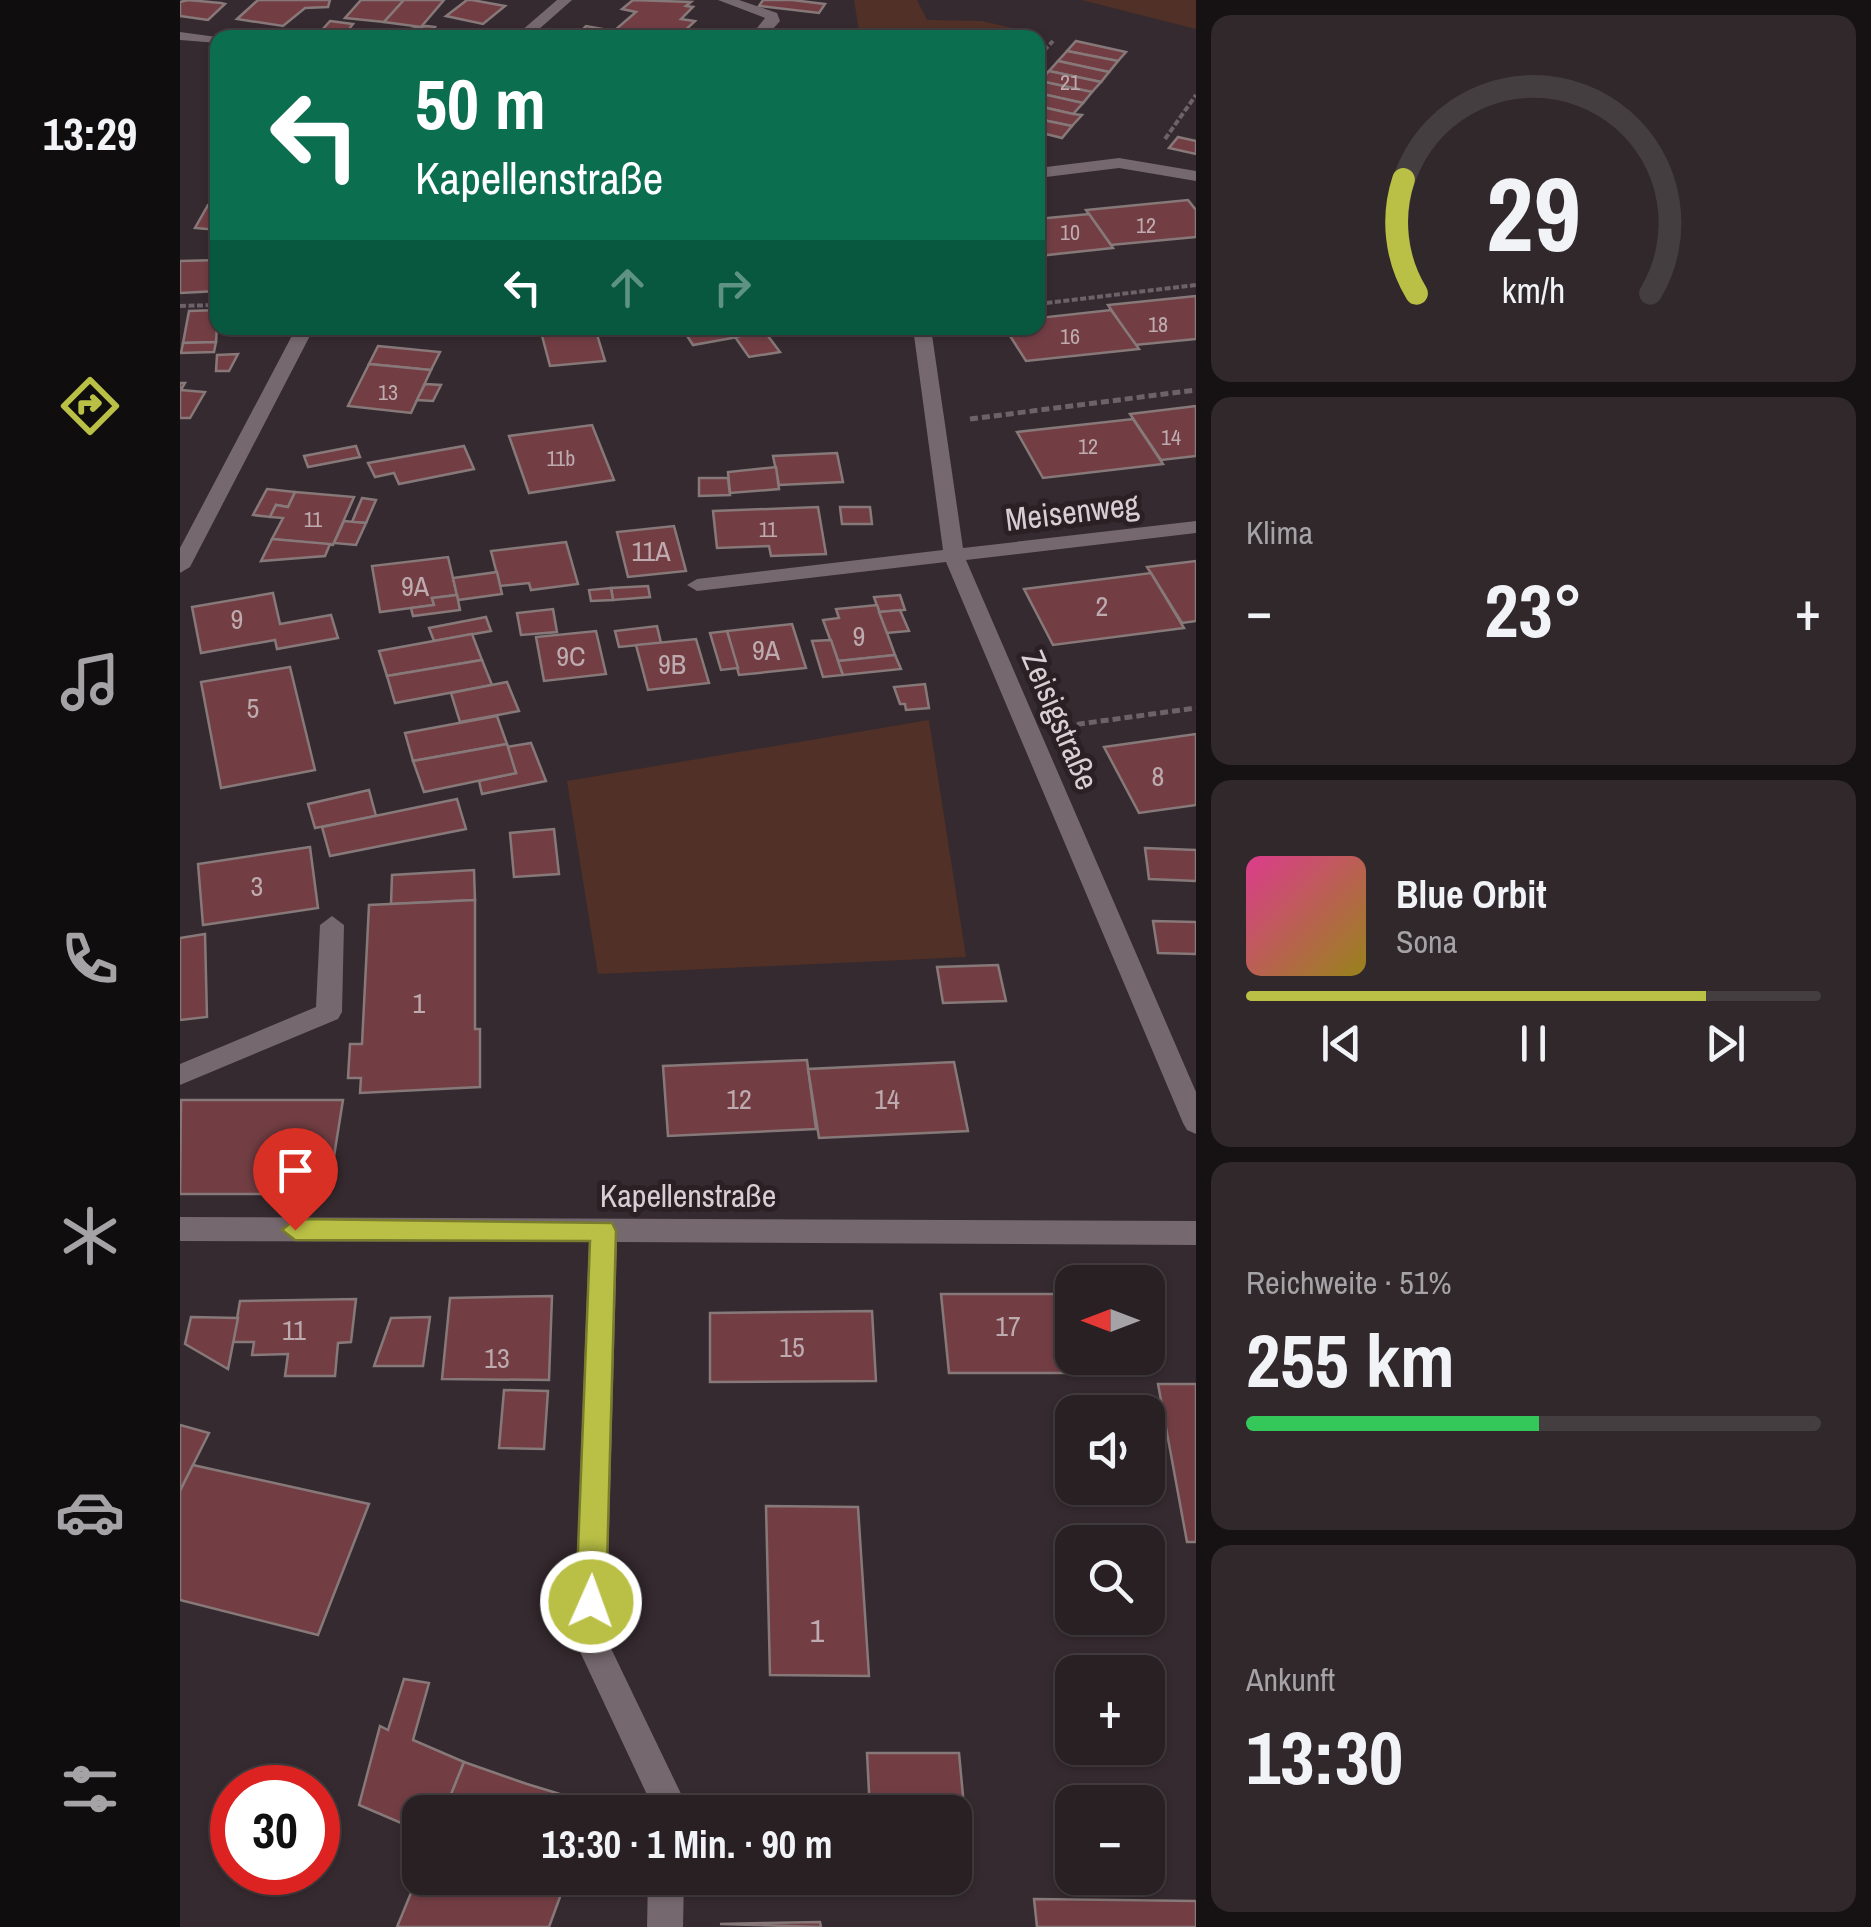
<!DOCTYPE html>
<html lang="de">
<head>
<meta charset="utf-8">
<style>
  body { margin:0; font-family:"Archivo Narrow",sans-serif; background:#30282b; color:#f1f3f6; height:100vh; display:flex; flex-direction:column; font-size:38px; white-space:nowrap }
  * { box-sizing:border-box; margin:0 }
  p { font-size:32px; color:#a5a3a6 }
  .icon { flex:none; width:55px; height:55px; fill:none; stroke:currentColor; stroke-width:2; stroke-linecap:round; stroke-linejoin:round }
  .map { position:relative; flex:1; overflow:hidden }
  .details { display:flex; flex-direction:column; gap:15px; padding:15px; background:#161213; width:675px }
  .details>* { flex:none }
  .guide { position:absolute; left:30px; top:30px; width:835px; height:305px; border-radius:20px; box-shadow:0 2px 8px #0004,0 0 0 2px #443e41; background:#0b6e4f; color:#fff; overflow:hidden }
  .needle { width:65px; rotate:270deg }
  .controls { position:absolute; left:875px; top:1265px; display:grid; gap:20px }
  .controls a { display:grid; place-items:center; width:110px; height:110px; border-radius:20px; background:#282023; box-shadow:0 2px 8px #0004,0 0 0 2px #443e41; font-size:50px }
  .speed { position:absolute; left:30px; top:1765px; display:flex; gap:20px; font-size:50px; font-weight:700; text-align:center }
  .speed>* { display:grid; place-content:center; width:130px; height:130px; border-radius:50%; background:#282023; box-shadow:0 2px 8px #0004,0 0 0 2px #443e41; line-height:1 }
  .speed .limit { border:15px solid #d22; background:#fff; color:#111 }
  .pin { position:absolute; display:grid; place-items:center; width:85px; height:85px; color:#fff; margin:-102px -42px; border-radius:50% 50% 50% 0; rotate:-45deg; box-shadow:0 0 10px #0007 }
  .pin .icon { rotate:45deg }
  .me { position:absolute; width:110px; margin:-55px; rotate:2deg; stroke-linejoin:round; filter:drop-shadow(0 0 8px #0008) }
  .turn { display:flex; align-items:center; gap:35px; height:210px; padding:0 40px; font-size:45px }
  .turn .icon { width:130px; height:130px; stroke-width:2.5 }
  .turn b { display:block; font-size:70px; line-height:85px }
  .lanes { display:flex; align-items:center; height:95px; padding:0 40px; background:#0003; justify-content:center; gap:50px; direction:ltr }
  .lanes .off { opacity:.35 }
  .big { font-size:75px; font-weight:700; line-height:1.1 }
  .details .widget { flex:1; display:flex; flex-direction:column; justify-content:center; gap:15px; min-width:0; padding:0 35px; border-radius:20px; background:#30282b }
  .details .dial { align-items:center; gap:0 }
  .dial svg { height:260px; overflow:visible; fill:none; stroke:#443e41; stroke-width:7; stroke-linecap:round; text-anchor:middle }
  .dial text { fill:#f1f3f6; stroke:none }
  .song { display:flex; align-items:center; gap:30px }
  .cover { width:120px; height:120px; border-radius:15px; background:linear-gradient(135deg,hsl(330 70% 55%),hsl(50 70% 35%)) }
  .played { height:10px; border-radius:5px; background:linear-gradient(90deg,#bac045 80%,#443e41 80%) }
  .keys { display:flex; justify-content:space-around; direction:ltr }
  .heat { display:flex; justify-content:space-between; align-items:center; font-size:55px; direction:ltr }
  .charge { height:15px; border-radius:8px; background:linear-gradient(90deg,#34c759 51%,#443e41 0) }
  .trip { position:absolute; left:222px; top:1795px; width:570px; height:100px; border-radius:20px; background:#282023; box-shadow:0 2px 8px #0004,0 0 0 2px #443e41; font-weight:700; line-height:100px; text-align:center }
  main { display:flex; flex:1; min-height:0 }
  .tabs { display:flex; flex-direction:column; width:180px; justify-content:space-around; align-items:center; background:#100d0e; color:#a5a3a6 }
  .tabs .icon { width:70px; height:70px }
  .tabs .current { color:#bac045 }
  .tabs b { font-size:45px; color:#f1f3f6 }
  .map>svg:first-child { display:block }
  .green { fill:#513127 }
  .building { fill:#723e44; stroke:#877979; stroke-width:2.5 }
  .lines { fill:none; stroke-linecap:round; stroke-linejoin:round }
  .path-far1 { stroke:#6c6267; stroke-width:4; stroke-dasharray:6 2.5; stroke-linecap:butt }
  .path { stroke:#6c6267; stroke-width:5; stroke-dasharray:8 4; stroke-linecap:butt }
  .minor { fill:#75686e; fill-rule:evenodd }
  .route { fill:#bac045; stroke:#797d2d; stroke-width:2.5 }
  .labels { text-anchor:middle; stroke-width:10; stroke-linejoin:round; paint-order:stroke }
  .far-number-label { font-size:22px; fill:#beabaf }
  .number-label { font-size:28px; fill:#beabaf }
  .street-label { font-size:32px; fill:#d7cfd3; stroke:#2b2125 }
  .near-number-label { font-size:32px; fill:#beabaf }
</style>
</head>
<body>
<main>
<nav class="tabs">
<b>13:29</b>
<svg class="icon current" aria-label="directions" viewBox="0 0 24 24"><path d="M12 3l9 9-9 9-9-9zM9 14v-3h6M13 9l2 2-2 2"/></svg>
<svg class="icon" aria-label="music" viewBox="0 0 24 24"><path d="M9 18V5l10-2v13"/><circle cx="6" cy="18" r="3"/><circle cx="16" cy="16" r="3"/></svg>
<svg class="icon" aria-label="phone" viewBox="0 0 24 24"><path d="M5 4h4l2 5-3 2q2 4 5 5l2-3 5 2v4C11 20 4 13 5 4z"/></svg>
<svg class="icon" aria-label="climate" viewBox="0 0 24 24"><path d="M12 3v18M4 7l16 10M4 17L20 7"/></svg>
<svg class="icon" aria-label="car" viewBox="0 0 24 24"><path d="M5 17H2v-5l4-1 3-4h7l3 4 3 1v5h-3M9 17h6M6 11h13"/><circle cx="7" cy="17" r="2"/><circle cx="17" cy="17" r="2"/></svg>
<svg class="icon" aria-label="filters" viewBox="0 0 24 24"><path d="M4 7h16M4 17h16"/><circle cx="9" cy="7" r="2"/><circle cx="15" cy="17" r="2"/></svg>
</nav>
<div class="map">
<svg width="1016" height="1927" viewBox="0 0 1016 1927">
  <rect width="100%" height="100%" fill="#352a2f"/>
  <!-- green -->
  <g class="green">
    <polygon points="674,0 737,0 747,20 802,21 841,30 843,37 680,37"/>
    <polygon points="902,0 1016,0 1016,29"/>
    <polygon points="749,720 786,957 418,974 387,781"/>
  </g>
  <!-- building -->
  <g class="building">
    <polygon points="8,0 41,3 45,4 28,20 0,16 0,2"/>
    <polygon points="78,0 150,0 148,7 125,8 103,26 57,19"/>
    <polygon points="181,0 224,0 204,22 165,18"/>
    <polygon points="224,0 264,0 241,27 204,22"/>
    <polygon points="287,0 292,0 325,6 303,24 266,16"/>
    <polygon points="453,0 511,2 506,6 513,7 501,19 515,21 497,38 394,38 406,26 434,31 456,12 442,9"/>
    <polygon points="583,0 612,0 645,4 639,13 579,6"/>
    <polygon points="150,21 173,24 166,33 142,30"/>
    <polygon points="246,26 255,27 248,38 221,38 226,30"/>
    <polygon points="896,41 946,52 938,61 887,51"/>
    <polygon points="887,51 938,61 929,72 878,61"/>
    <polygon points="878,61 929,72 921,82 869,71"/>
    <polygon points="869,71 921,82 912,92 860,81"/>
    <polygon points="860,81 912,92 903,103 858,93"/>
    <polygon points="858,93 903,103 893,114 858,106"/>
    <polygon points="858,106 893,114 902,115 892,126 858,119"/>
    <polygon points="858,119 892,126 882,138 858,132"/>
    <polygon points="998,137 1016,141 1016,154 989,148"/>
    <polygon points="1008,200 1016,210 1016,237 931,245 906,210"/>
    <polygon points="28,205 38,206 38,230 15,228"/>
    <polygon points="909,214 933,248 858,256 858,219"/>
    <polygon points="38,260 38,291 0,293 0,261"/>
    <polygon points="1016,296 1016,339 955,345 928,305"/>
    <polygon points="38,310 36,342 3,343 9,311"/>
    <polygon points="931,310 959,349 846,361 825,328 858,328 858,318"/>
    <polygon points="415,328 425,361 370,366 361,332"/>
    <polygon points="502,328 582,328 585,332 513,345"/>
    <polygon points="585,332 600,352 569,357 555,337"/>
    <polygon points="36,342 34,352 1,353 3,343"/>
    <polygon points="198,346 260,352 251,370 189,364"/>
    <polygon points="58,354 49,371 36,371 37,355"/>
    <polygon points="189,364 251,370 231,413 168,406"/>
    <polygon points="0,383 5,383 1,390 25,392 10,418 0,418"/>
    <polygon points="245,384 261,385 253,401 237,400"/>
    <polygon points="1016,406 1016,456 981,460 950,414"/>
    <polygon points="953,419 983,464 863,478 837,432"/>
    <polygon points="412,425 434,480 349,493 329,436"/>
    <polygon points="176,446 180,457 128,467 124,456"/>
    <polygon points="284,446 294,469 219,484 214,473 195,477 188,463"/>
    <polygon points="657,453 663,482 599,485 593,456"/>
    <polygon points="596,467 599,489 550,493 548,472"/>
    <polygon points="519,478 548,478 550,495 519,496"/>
    <polygon points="87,489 115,492 108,507 96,505 90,517 73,515"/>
    <polygon points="115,492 174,497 153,545 92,539 103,518 90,517 96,505 108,507"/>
    <polygon points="182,498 196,500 186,523 172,522"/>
    <polygon points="638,507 646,554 591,556 589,546 537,548 533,511"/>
    <polygon points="660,507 690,507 692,524 662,524"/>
    <polygon points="164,521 186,523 176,545 154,543"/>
    <polygon points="494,526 506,571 448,577 437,532"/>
    <polygon points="92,539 150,544 145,556 81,561"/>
    <polygon points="386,542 398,584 351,590 349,583 320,586 311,551"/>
    <polygon points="268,557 277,595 252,598 254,605 200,612 192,566"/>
    <polygon points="1016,561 1016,621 1002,623 967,567"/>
    <polygon points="317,572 322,594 278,600 273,578"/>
    <polygon points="971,573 1004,628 873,645 844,589"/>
    <polygon points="468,586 470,597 433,600 431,588"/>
    <polygon points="431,588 433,600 411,601 409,590"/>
    <polygon points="93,593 100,624 151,615 158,638 97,649 95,640 21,653 12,607"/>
    <polygon points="277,595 280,610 233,616 231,608 254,605 252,598"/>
    <polygon points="720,595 725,610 699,612 694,597"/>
    <polygon points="697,605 715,655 658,661 643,620 659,618 656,609"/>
    <polygon points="373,609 377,632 341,635 337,613"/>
    <polygon points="720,610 729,631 707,633 699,612"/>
    <polygon points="306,617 311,631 254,641 249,628"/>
    <polygon points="612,624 626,668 559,675 547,631"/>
    <polygon points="477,626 481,643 439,647 435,631"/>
    <polygon points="416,631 426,674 364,681 356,637"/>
    <polygon points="547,631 558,668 541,670 530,633"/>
    <polygon points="292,634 302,660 207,676 199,651"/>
    <polygon points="516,639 529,683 468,690 456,645"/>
    <polygon points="651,640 663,675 643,677 632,641"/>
    <polygon points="715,655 721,669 663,675 658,661"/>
    <polygon points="302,660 312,685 215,703 207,676"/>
    <polygon points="110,667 135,770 41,788 21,682"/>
    <polygon points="327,682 339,711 280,722 271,693"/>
    <polygon points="745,684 749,708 726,710 725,704 720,704 714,687"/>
    <polygon points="317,716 327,744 233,761 225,733"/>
    <polygon points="1016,734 1016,805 959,813 924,747"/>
    <polygon points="351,743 366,781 302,794 299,781 336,773 326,747"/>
    <polygon points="327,744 336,773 244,792 233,761"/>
    <polygon points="189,790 196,816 135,828 128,804"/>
    <polygon points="277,799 286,829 150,856 142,827"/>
    <polygon points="374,829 379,874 334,877 330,833"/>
    <polygon points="130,847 138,908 23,925 18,864"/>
    <polygon points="965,848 1016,850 1016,881 969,879"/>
    <polygon points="294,870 295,900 211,904 212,875"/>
    <polygon points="295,900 295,1029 300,1029 300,1087 180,1093 181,1078 168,1078 170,1044 182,1044 189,905"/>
    <polygon points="973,921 1016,922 1016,954 978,953"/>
    <polygon points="25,934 27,1017 0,1020 0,938"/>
    <polygon points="818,965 826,1001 763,1003 757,967"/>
    <polygon points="627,1060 636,1129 488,1136 483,1066"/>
    <polygon points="774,1062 788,1131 639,1138 628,1069"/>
    <polygon points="1,1100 163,1100 148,1194 0,1194"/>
    <polygon points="761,1294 892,1294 892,1358 932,1358 934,1373 769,1373"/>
    <polygon points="372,1296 369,1380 262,1379 270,1298"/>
    <polygon points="176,1299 171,1342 158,1343 155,1376 105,1376 108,1354 72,1355 74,1342 53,1342 60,1301"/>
    <polygon points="692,1311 696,1381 530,1382 530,1313"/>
    <polygon points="11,1317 58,1318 48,1369 5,1344"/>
    <polygon points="250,1317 243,1366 194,1366 211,1318"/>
    <polygon points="978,1384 1016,1384 1016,1542 1007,1542"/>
    <polygon points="324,1390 368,1391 364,1449 319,1448"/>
    <polygon points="0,1425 29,1433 0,1491"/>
    <polygon points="13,1465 189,1504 138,1635 0,1600 0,1491"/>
    <polygon points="586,1506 678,1507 689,1676 590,1675"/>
    <polygon points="224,1679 249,1683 233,1740 284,1762 264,1812 240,1812 240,1831 179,1805 200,1726 208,1730"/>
    <polygon points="687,1753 779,1753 789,1860 775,1859 775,1812 690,1812"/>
    <polygon points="284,1762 347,1784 413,1804 410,1812 264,1812"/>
    <polygon points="240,1871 240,1878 387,1878 369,1927 217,1927"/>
    <polygon points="530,1878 595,1878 595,1894 529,1893"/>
    <polygon points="854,1899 1016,1901 1016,1927 857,1927"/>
    <polygon points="640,1922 641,1927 540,1924 584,1923"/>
  </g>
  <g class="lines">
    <!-- path-far1 -->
    <g class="path-far1">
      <polyline points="858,57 873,41"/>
      <polyline points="985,139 1016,95"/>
      <polyline points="858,304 1016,285"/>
      <polyline points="0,306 38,305"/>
    </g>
    <!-- path -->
    <g class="path">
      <polyline points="790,419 1016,390"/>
      <polyline points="885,726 1016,708"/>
    </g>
    <!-- minor -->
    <g class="minor">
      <polygon points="377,0 392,0 349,38 333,38"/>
      <polygon points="538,0 559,0 597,13 600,21 585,38 569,38 585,18"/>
      <polygon points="0,32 44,38 38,38 38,43 0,40"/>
      <polygon points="939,158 1016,171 1016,181 939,168 858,178 858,168"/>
      <polygon points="116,328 134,328 10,567 0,573 0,548"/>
      <polygon points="733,328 751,328 783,548 1016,521 1016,533 786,560 1016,1092 1016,1134 1007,1130 1003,1123 766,562 517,591 507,585 517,579 763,550"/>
      <polygon points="152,916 164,925 162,1012 158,1019 0,1085 0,1064 136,1007 140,925"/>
      <polygon points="0,1217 1016,1221 1016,1245 437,1242 426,1638 504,1800 504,1812 470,1812 470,1801 394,1639 409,1242 0,1241"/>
      <polygon points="468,1878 504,1878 503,1927 467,1927"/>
    </g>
  </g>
  <!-- route -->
  <polygon class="route" points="115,1219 432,1223 436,1231 426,1602 421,1612 411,1616 401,1612 396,1602 410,1241 115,1240 102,1230"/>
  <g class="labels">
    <!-- far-number labels -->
    <g class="far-number-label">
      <text x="890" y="90">21</text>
      <text x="966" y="233">12</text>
      <text x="890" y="240">10</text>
      <text x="978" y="332">18</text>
      <text x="890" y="344">16</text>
      <text x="208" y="400">13</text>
      <text x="991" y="445">14</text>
      <text x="908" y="454">12</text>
      <text x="381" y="466">11b</text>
      <text x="133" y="527">11</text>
      <text x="588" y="537">11</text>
    </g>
    <!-- number labels -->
    <g class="number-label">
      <text x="471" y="561">11A</text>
      <text x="235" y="596">9A</text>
      <text x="922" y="616">2</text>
      <text x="57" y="629">9</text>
      <text x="679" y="646">9</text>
      <text x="586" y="660">9A</text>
      <text x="391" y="666">9C</text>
      <text x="492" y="674">9B</text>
      <text x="73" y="718">5</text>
      <text x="978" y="786">8</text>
      <text x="77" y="896">3</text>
      <text x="239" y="1013">1</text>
      <text x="559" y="1109">12</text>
      <text x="707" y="1109">14</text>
      <text x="828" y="1336">17</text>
      <text x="114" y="1340">11</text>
      <text x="612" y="1357">15</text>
      <text x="317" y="1368">13</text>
    </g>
    <!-- street labels -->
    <g class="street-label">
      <text transform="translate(892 512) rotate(-7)" y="11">Meisenweg</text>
      <text transform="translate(880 720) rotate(67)" y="11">Zeisigstraße</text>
      <text x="508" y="1207">Kapellenstraße</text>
    </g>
    <!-- near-number labels -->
    <g class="near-number-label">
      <text x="637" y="1642">1</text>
    </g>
  </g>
</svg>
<div class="controls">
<a><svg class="needle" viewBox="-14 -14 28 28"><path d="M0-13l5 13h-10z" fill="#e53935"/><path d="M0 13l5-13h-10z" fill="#a5a3a6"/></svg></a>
<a><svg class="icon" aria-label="sound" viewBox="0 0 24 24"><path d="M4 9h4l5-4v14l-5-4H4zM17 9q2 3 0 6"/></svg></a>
<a><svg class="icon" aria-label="search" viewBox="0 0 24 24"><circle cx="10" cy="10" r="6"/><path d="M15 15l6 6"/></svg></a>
<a>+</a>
<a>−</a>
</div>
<div class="speed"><div class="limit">30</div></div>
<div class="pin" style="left:115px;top:1230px;background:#d93025"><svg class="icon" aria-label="arrive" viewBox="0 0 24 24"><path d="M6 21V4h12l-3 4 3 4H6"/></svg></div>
<svg class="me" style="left:411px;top:1602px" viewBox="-20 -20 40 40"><circle r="17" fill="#bac045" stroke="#fff" stroke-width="3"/><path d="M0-11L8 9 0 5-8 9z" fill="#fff"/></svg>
<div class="trip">13:30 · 1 Min. · 90 m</div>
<div class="guide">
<div class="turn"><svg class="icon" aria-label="left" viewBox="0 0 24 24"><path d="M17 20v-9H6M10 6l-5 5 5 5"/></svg><div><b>50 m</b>Kapellenstraße</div></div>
<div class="lanes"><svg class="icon" aria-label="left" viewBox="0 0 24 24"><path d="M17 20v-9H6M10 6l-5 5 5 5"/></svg><svg class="icon off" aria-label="ahead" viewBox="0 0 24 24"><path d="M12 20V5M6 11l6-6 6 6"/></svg><svg class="icon off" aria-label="right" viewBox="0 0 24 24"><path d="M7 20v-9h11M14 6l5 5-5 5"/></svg></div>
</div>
</div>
<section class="details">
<div class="widget dial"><svg viewBox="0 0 100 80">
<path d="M14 69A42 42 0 1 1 86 69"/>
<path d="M14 69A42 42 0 0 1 10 34" stroke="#bac045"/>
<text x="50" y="56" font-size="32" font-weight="700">29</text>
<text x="50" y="72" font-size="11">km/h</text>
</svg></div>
<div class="widget"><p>Klima</p>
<div class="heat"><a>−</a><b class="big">23°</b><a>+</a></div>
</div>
<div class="widget">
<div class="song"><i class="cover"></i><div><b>Blue Orbit</b><p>Sona</p></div></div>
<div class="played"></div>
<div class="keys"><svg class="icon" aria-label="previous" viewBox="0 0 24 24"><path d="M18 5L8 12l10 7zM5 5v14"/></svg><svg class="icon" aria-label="pause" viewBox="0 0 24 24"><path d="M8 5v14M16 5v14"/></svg><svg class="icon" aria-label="next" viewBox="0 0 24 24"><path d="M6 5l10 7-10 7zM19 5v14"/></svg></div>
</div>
<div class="widget"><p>Reichweite · 51%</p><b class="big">255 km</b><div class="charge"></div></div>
<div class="widget"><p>Ankunft</p><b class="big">13:30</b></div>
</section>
</main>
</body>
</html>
